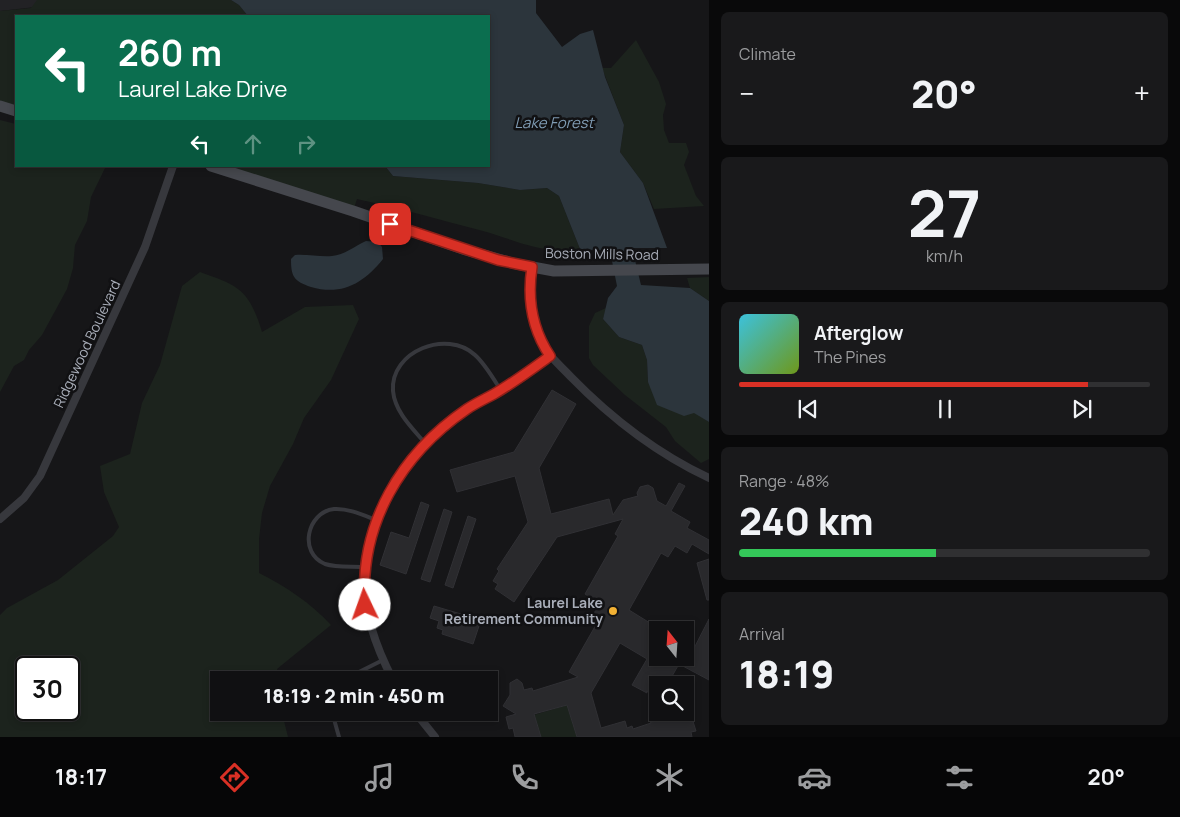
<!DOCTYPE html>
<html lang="en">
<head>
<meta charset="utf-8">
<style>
  body { margin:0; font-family:Manrope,sans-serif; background:#19191b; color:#f1f3f6; height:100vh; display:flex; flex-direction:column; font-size:19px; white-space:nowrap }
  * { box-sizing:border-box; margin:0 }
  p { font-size:16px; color:#9c9d9f }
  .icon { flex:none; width:28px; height:28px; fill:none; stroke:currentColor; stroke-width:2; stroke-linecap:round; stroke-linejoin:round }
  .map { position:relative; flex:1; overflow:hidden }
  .sheet { display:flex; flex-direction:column; gap:12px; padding:12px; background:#09090a; width:471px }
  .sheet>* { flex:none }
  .top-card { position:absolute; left:15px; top:15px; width:475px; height:152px; border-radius:0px; box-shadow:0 2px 8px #0003,0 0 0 1px #303032; background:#0b6e4f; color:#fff; overflow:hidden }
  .needle { width:32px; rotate:343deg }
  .buttons { position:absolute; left:649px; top:621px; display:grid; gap:10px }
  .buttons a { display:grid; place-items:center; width:45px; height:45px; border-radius:0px; background:#101012; box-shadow:0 2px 8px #0003,0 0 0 1px #303032; font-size:25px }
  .speed { position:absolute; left:15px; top:656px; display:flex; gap:10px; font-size:25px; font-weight:700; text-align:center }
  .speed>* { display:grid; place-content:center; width:65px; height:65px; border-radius:50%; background:#101012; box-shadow:0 2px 8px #0003,0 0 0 1px #303032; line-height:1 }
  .speed .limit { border:2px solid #111; border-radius:8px; background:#fff; color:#111 }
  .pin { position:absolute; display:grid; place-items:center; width:42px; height:42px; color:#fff; margin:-21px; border-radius:10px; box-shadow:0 2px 8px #0006 }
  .me { position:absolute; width:55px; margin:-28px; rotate:357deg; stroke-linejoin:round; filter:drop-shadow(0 0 4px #0008) }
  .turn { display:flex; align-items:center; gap:18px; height:105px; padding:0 20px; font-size:22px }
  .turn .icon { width:65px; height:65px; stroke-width:2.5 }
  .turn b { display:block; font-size:35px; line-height:42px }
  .lanes { display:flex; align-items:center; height:48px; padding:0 20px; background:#0003; justify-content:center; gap:25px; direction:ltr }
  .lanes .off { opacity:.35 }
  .big { font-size:38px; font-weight:800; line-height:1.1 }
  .sheet .tile { flex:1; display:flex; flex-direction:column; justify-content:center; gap:8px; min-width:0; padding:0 18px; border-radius:8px; background:#19191b }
  .sheet .dial { align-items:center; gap:0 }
  .dial b { font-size:65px; line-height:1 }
  .song { display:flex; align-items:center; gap:15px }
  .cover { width:60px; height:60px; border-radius:8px; background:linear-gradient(135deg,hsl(190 70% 55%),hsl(80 70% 35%)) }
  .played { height:5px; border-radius:2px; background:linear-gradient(90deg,#d93025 85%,#303032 85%) }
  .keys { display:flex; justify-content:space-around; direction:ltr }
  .heat { display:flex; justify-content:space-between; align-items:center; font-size:28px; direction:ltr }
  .charge { height:8px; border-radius:4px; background:linear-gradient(90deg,#34c759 48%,#303032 0) }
  .trip { position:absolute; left:210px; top:671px; width:288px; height:50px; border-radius:0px; background:#101012; box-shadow:0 2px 8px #0003,0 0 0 1px #303032; font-weight:800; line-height:50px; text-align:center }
  .menu { display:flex; height:80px; justify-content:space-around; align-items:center; background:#060607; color:#9c9d9f }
  .menu .icon { width:35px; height:35px }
  .menu .current { color:#d93025 }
  .menu b { font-size:22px; color:#f1f3f6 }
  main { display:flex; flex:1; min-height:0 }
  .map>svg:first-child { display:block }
  .built { fill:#222225 }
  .green { fill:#1c231d; fill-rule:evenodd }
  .water { fill:#2c353c }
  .building { fill:#29292c; stroke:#303034 }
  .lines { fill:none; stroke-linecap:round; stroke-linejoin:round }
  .lane { stroke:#37383d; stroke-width:4 }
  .street { stroke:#37383d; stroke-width:8 }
  .secondary { stroke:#45474d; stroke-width:11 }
  .route-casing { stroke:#8d1f18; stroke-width:12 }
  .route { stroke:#d93025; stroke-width:9 }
  .poi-dot { fill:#f2b134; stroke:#111113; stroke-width:2 }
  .labels { text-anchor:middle; stroke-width:5; stroke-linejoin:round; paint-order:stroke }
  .street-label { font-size:14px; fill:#a8adb8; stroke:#111113 }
  .poi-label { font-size:14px; font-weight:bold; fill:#a8adb8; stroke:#111113; text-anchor:end }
  .water-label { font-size:15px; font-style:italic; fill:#7f9bb3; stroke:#111113 }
</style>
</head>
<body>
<main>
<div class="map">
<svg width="709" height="737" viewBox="0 0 709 737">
  <rect width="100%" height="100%" fill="#161618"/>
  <!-- built -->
  <polygon class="built" points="0,0 63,0 62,4 0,11"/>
  <!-- green -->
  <g class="green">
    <polygon points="37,0 231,0 239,5 248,16 16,16 16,107 0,102 0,11 31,8"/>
    <polygon points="636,40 659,82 666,104 663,115 664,130 669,143 686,143 689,152 684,165 696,196 704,206 654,209 643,183 620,152 624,125 602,68 611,68"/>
    <polygon points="0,120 16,124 16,166 106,166 91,197 87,221 75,245 73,268 67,289 42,335 29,350 24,360 14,366 0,392"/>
    <path d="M211 166H385L393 176 478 183 520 190 547 188 559 196 580 249C544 255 518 241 483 231 441 220 399 208 357 199L353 211Z"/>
    <path d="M200 272C240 286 249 290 262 332L305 307 353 305 359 319 331 380 304 418 293 444 270 486 262 513 259 539V573C285 586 311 603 331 625L277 669 280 680H219V712L282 713 288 737H0V615L7 608 58 580 113 536 119 527 104 492 100 466 130 454 142 403 160 365 182 286ZM26 668H69V710H26Z"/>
    <polygon points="709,277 709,301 690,288 687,278"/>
    <polygon points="606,308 603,319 619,337 642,345 647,360 648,382 709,422 709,459 701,463 675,441 666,427 625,395 593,365 589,358 589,326 595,313"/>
    <polygon points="567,705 577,737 541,737 534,715"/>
  </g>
  <!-- water -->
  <g class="water">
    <polygon points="231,0 536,0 536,13 562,47 580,34 593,30 605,77 624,125 620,152 643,183 667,248 632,248 641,285 690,288 709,301 709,422 694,413 684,416 657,405 648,382 647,360 642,345 619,337 603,319 608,298 617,286 610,251 580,249 559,196 547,188 520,190 478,183 393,176 385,166 489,166 489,16 248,16 239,5"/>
    <path d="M366 241 378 242 382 247 383 259C364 283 342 296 311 287 294 281 291 277 291 259L295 255C307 254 320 257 332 256 344 255 355 246 366 241Z"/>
  </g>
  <!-- building -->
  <g class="building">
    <polygon points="552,390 576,404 539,468 551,514 609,499 613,515 623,500 638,496 637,493 640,487 648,485 653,488 657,501 666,506 679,483 685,486 671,511 690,522 687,528 709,540 709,554 692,544 687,553 675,546 668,557 661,553 629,610 658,628 658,658 689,658 709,619 709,680 679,664 667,685 658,685 658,697 646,691 647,693 632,685 647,659 620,643 591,693 601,728 625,721 627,728 632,726 633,729 651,723 649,718 659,715 660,718 676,713 677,717 685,715 686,720 692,718 696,731 691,732 692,737 577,737 567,705 534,714 541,737 515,737 513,728 509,729 506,717 516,714 503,706 510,695 510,683 517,679 522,683 524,690 532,688 533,691 578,677 569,672 597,623 591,619 597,608 593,599 585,594 618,536 615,534 623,519 557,537 514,602 495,589 498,584 493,581 499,571 497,569 528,522 515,476 457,492 450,470 514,452"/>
    <polygon points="421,502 429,505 406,574 380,565 391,532 409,538"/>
    <polygon points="444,509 452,512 430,582 421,579"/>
    <polygon points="468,516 476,519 453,588 445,585"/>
    <polygon points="709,559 709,600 707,600 697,563"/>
    <polygon points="434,606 481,620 473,644 442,634 443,630 437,628 439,621 430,618"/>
  </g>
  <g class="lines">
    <!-- lane -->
    <g class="lane">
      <path d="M425 443C412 428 395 412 393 391 390 351 447 329 475 355 485 364 493 378 500 389"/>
      <path d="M364 567C352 566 337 568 325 564 298 553 307 512 334 509 348 508 363 515 376 520"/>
      <polyline points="351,680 359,672 383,660"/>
      <polyline points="332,712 339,737"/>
    </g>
    <!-- street -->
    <g class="street">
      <path d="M532 267C528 292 530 319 541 342 547 355 561 366 571 377 612 419 656 453 709 478"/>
      <polyline points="0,519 24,498 40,476 145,247 173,166"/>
      <path d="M393 680C356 609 351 550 397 481 407 465 417 449 432 436 468 405 512 384 550 356"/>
      <polyline points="415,712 435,737"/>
    </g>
    <!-- secondary -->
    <g class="secondary">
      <polyline points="0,106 16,111"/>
      <polyline points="211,166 353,211 466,250 516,264 554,271 709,269"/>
    </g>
  </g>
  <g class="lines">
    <defs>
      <path id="route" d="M365 605C359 524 401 454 467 409 476 403 485 399 494 394 513 383 532 369 550 356 532 329 527 299 532 267L498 260 390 224"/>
    </defs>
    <!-- route casing -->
    <use href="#route" class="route-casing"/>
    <!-- route -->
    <use href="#route" class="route"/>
  </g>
  <!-- markers -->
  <circle class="poi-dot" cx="613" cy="611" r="5"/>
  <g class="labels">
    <!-- street labels -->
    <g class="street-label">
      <text transform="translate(602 254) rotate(1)" y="5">Boston Mills Road</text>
      <text transform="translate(87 344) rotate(-65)" y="5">Ridgewood Boulevard</text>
    </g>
    <!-- poi labels -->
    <g class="poi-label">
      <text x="603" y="608">Laurel Lake<tspan x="603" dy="16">Retirement Community</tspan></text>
    </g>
    <!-- water labels -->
    <g class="water-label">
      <text x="554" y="128">Lake Forest</text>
    </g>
  </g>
</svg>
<div class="buttons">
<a><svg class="needle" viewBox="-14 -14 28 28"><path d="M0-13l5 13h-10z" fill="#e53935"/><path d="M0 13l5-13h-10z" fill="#9c9d9f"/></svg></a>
<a><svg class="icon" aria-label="search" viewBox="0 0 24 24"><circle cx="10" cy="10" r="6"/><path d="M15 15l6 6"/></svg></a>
</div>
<div class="speed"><div class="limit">30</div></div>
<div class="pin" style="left:390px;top:224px;background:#d93025"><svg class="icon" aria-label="arrive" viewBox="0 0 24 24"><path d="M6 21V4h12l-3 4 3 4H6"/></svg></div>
<svg class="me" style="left:365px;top:605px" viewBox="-20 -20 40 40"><circle r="19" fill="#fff"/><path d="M0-13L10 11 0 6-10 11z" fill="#d93025"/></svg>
<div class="trip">18:19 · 2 min · 450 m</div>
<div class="top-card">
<div class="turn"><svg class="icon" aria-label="left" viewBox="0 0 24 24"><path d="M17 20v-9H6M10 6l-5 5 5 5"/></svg><div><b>260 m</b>Laurel Lake Drive</div></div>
<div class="lanes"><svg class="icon" aria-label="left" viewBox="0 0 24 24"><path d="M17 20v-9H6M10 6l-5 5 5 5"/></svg><svg class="icon off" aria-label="ahead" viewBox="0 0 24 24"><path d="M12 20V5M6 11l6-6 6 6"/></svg><svg class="icon off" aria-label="right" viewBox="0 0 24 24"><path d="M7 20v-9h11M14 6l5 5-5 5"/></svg></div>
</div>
</div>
<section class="sheet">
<div class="tile"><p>Climate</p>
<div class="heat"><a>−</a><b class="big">20°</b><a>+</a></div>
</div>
<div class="tile dial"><b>27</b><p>km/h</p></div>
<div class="tile">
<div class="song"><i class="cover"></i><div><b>Afterglow</b><p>The Pines</p></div></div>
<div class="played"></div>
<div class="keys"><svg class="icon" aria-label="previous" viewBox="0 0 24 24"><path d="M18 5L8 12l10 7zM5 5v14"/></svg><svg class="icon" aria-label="pause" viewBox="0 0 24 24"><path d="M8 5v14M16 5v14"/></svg><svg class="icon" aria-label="next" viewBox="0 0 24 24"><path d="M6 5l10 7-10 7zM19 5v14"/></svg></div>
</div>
<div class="tile"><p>Range · 48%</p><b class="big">240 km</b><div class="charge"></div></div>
<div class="tile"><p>Arrival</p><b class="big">18:19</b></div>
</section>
</main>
<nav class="menu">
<b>18:17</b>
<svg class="icon current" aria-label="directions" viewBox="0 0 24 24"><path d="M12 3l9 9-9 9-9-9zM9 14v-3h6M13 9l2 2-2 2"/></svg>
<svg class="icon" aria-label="music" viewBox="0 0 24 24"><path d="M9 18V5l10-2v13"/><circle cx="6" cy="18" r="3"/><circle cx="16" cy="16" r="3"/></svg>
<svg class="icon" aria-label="phone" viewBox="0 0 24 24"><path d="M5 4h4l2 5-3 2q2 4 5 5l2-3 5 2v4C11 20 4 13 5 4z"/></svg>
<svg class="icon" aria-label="climate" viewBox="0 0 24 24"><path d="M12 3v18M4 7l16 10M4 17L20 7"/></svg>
<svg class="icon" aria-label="car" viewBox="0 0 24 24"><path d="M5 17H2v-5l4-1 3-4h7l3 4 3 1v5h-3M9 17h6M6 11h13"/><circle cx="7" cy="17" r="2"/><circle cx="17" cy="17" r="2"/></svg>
<svg class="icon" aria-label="filters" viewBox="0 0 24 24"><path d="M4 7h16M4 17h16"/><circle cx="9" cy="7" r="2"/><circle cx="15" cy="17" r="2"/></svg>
<b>20°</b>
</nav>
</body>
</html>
